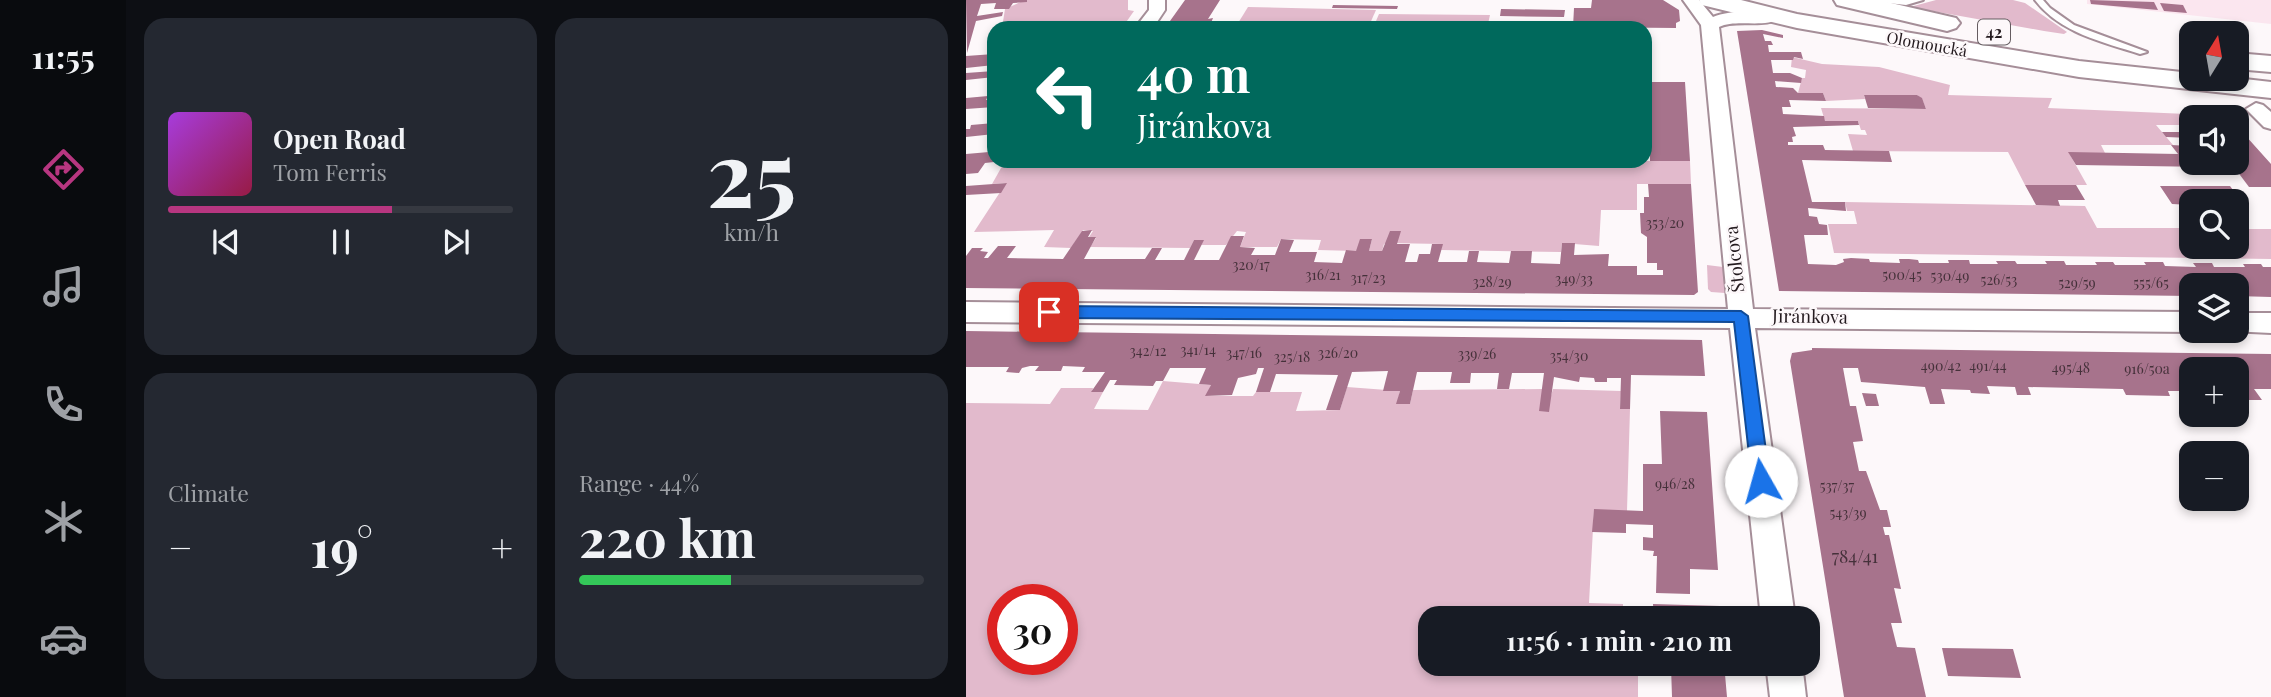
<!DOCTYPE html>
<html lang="en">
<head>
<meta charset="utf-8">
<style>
  body { margin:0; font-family:"Playfair Display",serif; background:#242831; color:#f1f3f6; height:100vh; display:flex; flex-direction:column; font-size:26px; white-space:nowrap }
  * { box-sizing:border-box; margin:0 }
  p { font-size:23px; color:#9ea1a6 }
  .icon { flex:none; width:38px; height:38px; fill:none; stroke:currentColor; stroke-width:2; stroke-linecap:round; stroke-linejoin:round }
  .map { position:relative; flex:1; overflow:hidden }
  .drawer { display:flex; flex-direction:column; gap:18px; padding:18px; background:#0d0f14; width:840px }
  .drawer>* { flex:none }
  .banner { position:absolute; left:21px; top:21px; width:665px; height:147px; border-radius:21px; box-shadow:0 4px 10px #0003; background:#00695c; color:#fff; overflow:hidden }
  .needle { width:46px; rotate:11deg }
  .controls { position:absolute; left:1213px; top:21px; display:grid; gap:14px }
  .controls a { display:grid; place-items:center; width:70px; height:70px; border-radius:14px; background:#171b24; box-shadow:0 4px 10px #0003; font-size:35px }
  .speed { position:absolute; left:21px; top:584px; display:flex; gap:14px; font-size:35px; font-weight:700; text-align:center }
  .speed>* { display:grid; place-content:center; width:91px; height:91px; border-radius:50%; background:#171b24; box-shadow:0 4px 10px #0003; line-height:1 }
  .speed .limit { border:10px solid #d22; background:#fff; color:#111 }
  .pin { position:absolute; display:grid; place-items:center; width:60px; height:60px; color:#fff; margin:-30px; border-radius:14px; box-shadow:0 4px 10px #0006 }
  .me { position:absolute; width:77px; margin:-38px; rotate:353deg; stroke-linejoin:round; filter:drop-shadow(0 0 5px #0008) }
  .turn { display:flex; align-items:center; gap:24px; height:147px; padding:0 35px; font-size:32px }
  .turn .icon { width:91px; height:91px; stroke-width:2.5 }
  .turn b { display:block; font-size:49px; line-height:60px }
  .big { font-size:52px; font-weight:700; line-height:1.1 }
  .drawer .card { flex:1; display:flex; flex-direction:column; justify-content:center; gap:10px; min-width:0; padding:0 24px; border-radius:21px; background:#242831 }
  .drawer .dial { align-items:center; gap:0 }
  .dial b { font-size:91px; line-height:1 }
  .song { display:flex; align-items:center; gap:21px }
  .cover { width:84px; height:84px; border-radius:10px; background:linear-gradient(135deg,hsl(280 70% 55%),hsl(340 70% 35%)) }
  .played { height:7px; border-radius:4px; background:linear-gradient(90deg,#b73680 65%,#363941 65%) }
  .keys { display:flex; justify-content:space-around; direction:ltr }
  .heat { display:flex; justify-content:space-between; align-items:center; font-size:38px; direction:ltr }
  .charge { height:10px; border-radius:5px; background:linear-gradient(90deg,#34c759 44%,#363941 0) }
  .drawer .tiles { flex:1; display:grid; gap:18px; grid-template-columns:repeat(2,1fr) }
  .trip { position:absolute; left:452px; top:606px; width:402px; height:70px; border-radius:21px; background:#171b24; box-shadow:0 4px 10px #0003; font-weight:700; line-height:70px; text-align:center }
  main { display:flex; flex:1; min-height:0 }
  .dock { display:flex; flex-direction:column; width:126px; justify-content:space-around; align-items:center; background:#090b0e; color:#9ea1a6 }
  .dock .icon { width:49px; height:49px }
  .dock .selected { color:#b73680 }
  .dock b { font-size:32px; color:#f1f3f6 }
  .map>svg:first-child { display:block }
  .built { fill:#fbe6ef }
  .green { fill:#e2bacc; fill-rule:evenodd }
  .building { fill:#a7738c }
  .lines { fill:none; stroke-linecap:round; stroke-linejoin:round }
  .lane-casing { stroke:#a58e98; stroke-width:4 }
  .street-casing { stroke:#a58e98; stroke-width:4 }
  .primary-casing { stroke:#a58e98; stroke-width:4 }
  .highway-casing { stroke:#a58e98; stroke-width:4 }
  .lane { fill:#fff; fill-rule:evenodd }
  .street { fill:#fff; fill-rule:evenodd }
  .primary { fill:#fff; fill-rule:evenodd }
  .highway { fill:#fff; fill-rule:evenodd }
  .route { fill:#1a73e8; stroke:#114b97; stroke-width:2 }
  .labels { text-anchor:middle; stroke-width:5; stroke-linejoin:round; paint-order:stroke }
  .number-label { font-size:14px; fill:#45313a }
  .shield { fill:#fdf8fa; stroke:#655d61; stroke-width:2 }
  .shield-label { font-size:16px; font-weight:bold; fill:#241b1f }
  .far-street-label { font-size:16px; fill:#241b1f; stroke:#fdf8fa }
  .street-label { font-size:18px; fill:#241b1f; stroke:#fdf8fa }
  .near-number-label { font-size:18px; fill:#45313a }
</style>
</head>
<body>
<main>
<nav class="dock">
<b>11:55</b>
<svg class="icon selected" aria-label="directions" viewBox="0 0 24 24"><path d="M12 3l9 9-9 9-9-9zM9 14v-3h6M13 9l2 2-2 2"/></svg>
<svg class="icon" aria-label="music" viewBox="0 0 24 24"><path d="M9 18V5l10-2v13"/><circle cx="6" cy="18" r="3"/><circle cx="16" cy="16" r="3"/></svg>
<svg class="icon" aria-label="phone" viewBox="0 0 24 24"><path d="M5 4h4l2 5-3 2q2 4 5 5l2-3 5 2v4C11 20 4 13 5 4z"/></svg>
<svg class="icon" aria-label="climate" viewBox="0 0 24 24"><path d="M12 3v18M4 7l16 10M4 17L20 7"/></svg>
<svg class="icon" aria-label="car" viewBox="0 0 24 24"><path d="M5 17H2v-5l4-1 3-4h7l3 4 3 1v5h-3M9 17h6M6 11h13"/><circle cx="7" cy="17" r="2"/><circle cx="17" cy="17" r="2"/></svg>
</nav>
<section class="drawer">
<div class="tiles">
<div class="card">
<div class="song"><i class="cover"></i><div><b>Open Road</b><p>Tom Ferris</p></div></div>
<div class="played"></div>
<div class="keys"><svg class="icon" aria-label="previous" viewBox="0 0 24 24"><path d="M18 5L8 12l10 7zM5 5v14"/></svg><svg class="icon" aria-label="pause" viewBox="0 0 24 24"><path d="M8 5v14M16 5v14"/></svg><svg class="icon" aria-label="next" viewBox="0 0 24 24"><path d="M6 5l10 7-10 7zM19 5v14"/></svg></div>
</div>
<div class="card dial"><b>25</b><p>km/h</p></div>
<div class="card"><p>Climate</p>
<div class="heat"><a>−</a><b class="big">19°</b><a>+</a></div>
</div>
<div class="card"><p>Range · 44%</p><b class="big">220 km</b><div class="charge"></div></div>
</div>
</section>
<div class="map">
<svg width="1305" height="697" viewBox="0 0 1305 697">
  <rect width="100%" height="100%" fill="#fdf8fa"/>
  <!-- built -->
  <polygon class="built" points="1121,0 1305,0 1305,24 1121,4"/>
  <!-- green -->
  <g class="green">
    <polygon points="59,0 162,0 162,10 168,11 156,28 36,28 39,9"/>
    <polygon points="970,0 1047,0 1059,3 1101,32 1098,34 1078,31 944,7"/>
    <polygon points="282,7 410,10 402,28 269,28"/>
    <polygon points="413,14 524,15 521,28 407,28"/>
    <polygon points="826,57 856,64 913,67 984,85 982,95 1086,98 1082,108 1221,114 1227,117 1225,125 1190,125 1207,145 1135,145 1139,153 1103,153 1121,185 1059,185 1042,152 887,151 882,134 901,135 899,130 895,130 892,121 859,121 855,108 960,109 956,99 951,95 898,95 899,99 860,101 857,93 832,93 836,78 839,78 840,70 825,67"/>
    <polygon points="39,161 724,161 725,184 671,184 671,210 635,210 633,246 596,243 595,252 475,250 476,244 421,243 418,244 416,251 403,251 406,239 390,251 352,250 355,240 315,239 311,247 274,247 280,232 271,231 260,245 235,245 237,240 228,240 224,248 124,247 130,238 123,237 127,231 117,230 105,248 78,247 88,230 8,232 40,183 26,184"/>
    <polygon points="879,202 1119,206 1131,228 1225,228 1225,247 1270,247 1271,229 1305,229 1305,259 868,253 862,224 891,224 888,211 881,211"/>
    <polygon points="741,265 757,267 759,293 745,292 742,289"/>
    <path d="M197 381 245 385 240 396H287L290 392H336L330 411 374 410 381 387 434 391 431 404H444L447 390 576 389 584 399 587 389 655 391 654 409H664L661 511 628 510 623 603 657 604V618H464V663H657V666H672V697H0V403L84 404 95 388H127L126 392H137L128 409 182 410ZM37 600H96V660H37Z"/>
  </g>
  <!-- building -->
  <g class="building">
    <polygon points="0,0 61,0 61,2 47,3 43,9 28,9 30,3 15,4 11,16 37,12 36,16 10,21 1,53"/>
    <polygon points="219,0 254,0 242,19 247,18 243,28 199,28"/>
    <polygon points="626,0 697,0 713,10 714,21 710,23 710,28 607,27 608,8 625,8"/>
    <polygon points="1124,0 1188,2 1192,10 1125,4"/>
    <polygon points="1194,3 1217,5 1221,13 1198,11"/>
    <polygon points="367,5 432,6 431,9 366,8"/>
    <polygon points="535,9 599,10 598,17 534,16"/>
    <polygon points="796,30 817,35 817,38 797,34 799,41 805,41 807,45 802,45 803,52 835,52 837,59 828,57 827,60 805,60 807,73 824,73 836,78 835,83 809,81 810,87 827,88 832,93 857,93 860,101 823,100 825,107 816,107 817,114 858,116 859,121 892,121 893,125 827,127 830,136 826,137 827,142 822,142 822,145 857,145 859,150 923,151 926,162 836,160 846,202 879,202 880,211 842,208 843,216 851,217 853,224 861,225 862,235 838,235 842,264 870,265 878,262 877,259 885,258 903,259 904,262 934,263 933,259 943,259 952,260 953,263 983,263 982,260 1003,260 1004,264 1032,264 1030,261 1049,261 1051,264 1081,264 1079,261 1098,261 1100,265 1131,265 1129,262 1147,262 1149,265 1180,265 1178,262 1197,262 1199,266 1230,267 1227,263 1246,263 1248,267 1279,267 1277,264 1295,264 1297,267 1305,267 1305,297 1270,296 1270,285 1225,285 1225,296 813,291 771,31"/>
    <polygon points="28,54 28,65 0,68 0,56"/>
    <polygon points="28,71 28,77 0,80 0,73"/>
    <polygon points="684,82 719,82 724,161 684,161 684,153 679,153 679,138 684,138 684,128 679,128 679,115 683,115 679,98 684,98"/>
    <polygon points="898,95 951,95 956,98 960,109 902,108"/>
    <polygon points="22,96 20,100 28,99 28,107 0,109 0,98"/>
    <polygon points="28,123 28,134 0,137 0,129 4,129 5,125"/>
    <polygon points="1270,125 1305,164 1305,187 1283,187 1265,163 1270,163"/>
    <polygon points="1196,132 1218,132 1225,135 1225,138 1200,137"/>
    <polygon points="1205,145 1225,146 1225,163 1239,163 1243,167 1110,165 1102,152 1212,154"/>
    <polygon points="23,152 28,155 28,162 19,163 12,173 0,174 0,154"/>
    <polygon points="41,183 35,193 0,195 0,186"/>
    <polygon points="682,184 725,184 732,292 728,295 0,288 0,256 6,248 17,248 14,251 22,252 18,258 22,258 32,246 50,246 41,258 97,259 116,231 126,230 122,237 130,237 118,259 179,259 186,248 196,248 189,260 218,260 228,240 238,240 228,260 253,260 265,236 278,236 274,247 289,248 285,255 309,255 315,239 328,240 323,252 351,252 348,262 376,263 380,250 390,251 394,239 406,239 403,251 416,251 424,231 435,231 431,244 444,244 439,262 451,262 453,254 464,254 466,244 477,244 472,262 501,262 503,251 513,251 511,262 543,263 545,251 566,251 565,263 594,264 596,243 609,243 608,255 643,254 642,266 671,266 671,275 697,275 697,270 691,270 691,263 681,263 681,237 675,233 674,213 678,213 678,197 683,197"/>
    <polygon points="1059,185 1110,185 1119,200 1092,200 1094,206 1070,205"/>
    <polygon points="1194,186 1264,186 1278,205 1270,205 1270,201 1225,201 1225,205 1206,204"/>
    <polygon points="0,331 736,340 739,376 665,375 664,409 654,409 655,378 641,378 641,382 629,382 628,378 614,377 613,382 588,377 583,412 573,411 578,373 546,373 543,389 531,389 533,373 505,373 504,383 484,383 486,372 451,372 444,404 430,404 434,391 417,391 422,371 386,372 374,410 360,410 372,375 310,374 304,392 290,392 298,368 292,368 290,374 272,378 266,395 239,396 245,385 233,384 240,368 204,368 197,381 190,381 187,386 148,385 151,380 144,380 137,392 125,392 139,372 116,372 119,367 97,366 95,371 69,371 73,366 64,366 56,368 53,373 40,372 43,367 0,367"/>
    <polygon points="846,348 1305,354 1305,389 1288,389 1296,400 1277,400 1275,395 1270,395 1270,369 1225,369 1225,391 1202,391 1204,396 1160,395 1157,389 1062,387 1065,395 1051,395 1049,387 1021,386 1024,394 1005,393 1004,390 975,389 979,404 964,404 959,387 895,382 892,368 877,368 884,406 890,406 897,441 887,442 893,471 900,471 914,510 921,510 925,527 917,527 919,535 923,535 935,589 928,588 936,623 925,623 931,647 949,648 960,697 878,697 824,361 826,353 846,350"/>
    <polygon points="896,393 910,394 913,406 900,406"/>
    <polygon points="694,411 741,412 752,570 724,569 724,594 690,593 691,556 687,556 688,551 677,550 677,537 687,538 687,525 660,524 660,533 626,532 628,509 677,511 677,464 696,464"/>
    <polygon points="687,604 754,606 755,618 688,618"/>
    <polygon points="976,648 1047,649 1055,678 982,676"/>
    <polygon points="689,663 758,663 761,697 706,697 705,666 689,666"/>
  </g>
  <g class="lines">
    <defs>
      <g id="lane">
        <polygon points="909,0 957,0 940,5 913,2"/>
        <path d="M1069 0H1077L1084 8 1108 25 1181 52 1174 54C1137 42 1094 33 1069 0Z"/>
      </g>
      <g id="street">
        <polygon points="183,0 199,0 199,10 187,28 169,28 183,10"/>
        <path d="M717 0H733L747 17C759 11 807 7 816 16 802 30 771 18 753 27L787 309 1225 312V331H1228L1225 332 789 328 829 618H795L764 328 0 322V302L762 309 735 25Z"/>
        <polygon points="1290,103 1297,105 1305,112 1305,129 1298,127 1280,109"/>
        <polygon points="1270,313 1305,313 1305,333 1264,331 1270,331"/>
        <polygon points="800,663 836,663 840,697 804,697"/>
      </g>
      <g id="primary">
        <polygon points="733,0 775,0 831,14 1113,61 1225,73 1225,79 1270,78 1305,82 1305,98 1113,77 831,28 736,5"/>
        <polygon points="868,0 912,0 990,18 994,23 990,28 981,31 871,5"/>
      </g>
      <polygon id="highway" points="1270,53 1305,56 1305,72 1270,69"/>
    </defs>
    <!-- lane casing -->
    <use href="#lane" class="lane-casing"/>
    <!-- street casing -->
    <use href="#street" class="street-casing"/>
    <!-- primary casing -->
    <use href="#primary" class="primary-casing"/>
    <!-- highway casing -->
    <use href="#highway" class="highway-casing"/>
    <!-- lane -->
    <use href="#lane" class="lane"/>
    <!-- street -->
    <use href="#street" class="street"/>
    <!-- primary -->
    <use href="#primary" class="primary"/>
    <!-- highway -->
    <use href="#highway" class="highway"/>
  </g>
  <!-- route -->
  <polygon class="route" points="83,306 775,311 782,316 804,481 802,487 795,489 789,487 786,481 768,322 83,318 75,312"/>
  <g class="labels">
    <!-- number labels -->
    <g class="number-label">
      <text x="699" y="228">353/20</text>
      <text x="285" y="270">320/17</text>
      <text x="357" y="280">316/21</text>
      <text x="936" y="280">500/45</text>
      <text x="984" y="281">530/49</text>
      <text x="402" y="283">317/23</text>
      <text x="608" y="284">349/33</text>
      <text x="1033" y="285">526/53</text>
      <text x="526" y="287">328/29</text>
      <text x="1111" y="288">529/59</text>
      <text x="1185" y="288">555/65</text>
      <text x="232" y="355">341/14</text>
      <text x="182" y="356">342/12</text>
      <text x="278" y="358">347/16</text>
      <text x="372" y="358">326/20</text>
      <text x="511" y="359">339/26</text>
      <text x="603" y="361">354/30</text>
      <text x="326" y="362">325/18</text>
      <text x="975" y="371">490/42</text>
      <text x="1022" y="371">491/44</text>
      <text x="1105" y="373">495/48</text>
      <text x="1181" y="374">916/50a</text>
      <text x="709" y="489">946/28</text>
      <text x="871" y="491">537/37</text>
      <text x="882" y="518">543/39</text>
    </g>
    <!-- shield labels -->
    <rect class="shield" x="1012" y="19.5" width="32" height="25" rx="5"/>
    <g class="shield-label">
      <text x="1028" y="38">42</text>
    </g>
    <!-- far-street labels -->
    <g class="far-street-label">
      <text transform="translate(961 44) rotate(10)" y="6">Olomoucká</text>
    </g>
    <!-- street labels -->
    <g class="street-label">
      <text transform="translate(769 259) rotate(-96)" y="6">Štolcova</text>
      <text transform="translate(844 317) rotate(1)" y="6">Jiránkova</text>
    </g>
    <!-- near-number labels -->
    <g class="near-number-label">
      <text x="889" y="563">784/41</text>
    </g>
  </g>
</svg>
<div class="controls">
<a><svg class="needle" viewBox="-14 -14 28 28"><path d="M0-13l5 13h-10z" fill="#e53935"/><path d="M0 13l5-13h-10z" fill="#9ea1a6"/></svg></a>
<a><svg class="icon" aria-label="sound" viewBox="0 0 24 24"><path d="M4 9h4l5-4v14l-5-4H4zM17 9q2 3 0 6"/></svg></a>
<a><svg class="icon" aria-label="search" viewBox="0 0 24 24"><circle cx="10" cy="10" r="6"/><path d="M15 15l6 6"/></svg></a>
<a><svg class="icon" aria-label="layers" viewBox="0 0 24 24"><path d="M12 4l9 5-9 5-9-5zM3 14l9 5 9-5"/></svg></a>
<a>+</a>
<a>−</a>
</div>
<div class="speed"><div class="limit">30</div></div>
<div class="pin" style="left:83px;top:312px;background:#d93025"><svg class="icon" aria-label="arrive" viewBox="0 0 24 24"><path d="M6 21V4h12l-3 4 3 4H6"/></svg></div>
<svg class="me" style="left:795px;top:481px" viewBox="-20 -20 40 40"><circle r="19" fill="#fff"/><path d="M0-13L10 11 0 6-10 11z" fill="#1a73e8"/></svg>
<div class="trip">11:56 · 1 min · 210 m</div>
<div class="banner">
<div class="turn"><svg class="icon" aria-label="left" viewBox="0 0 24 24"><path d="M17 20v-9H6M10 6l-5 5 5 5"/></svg><div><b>40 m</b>Jiránkova</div></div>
</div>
</div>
</main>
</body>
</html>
